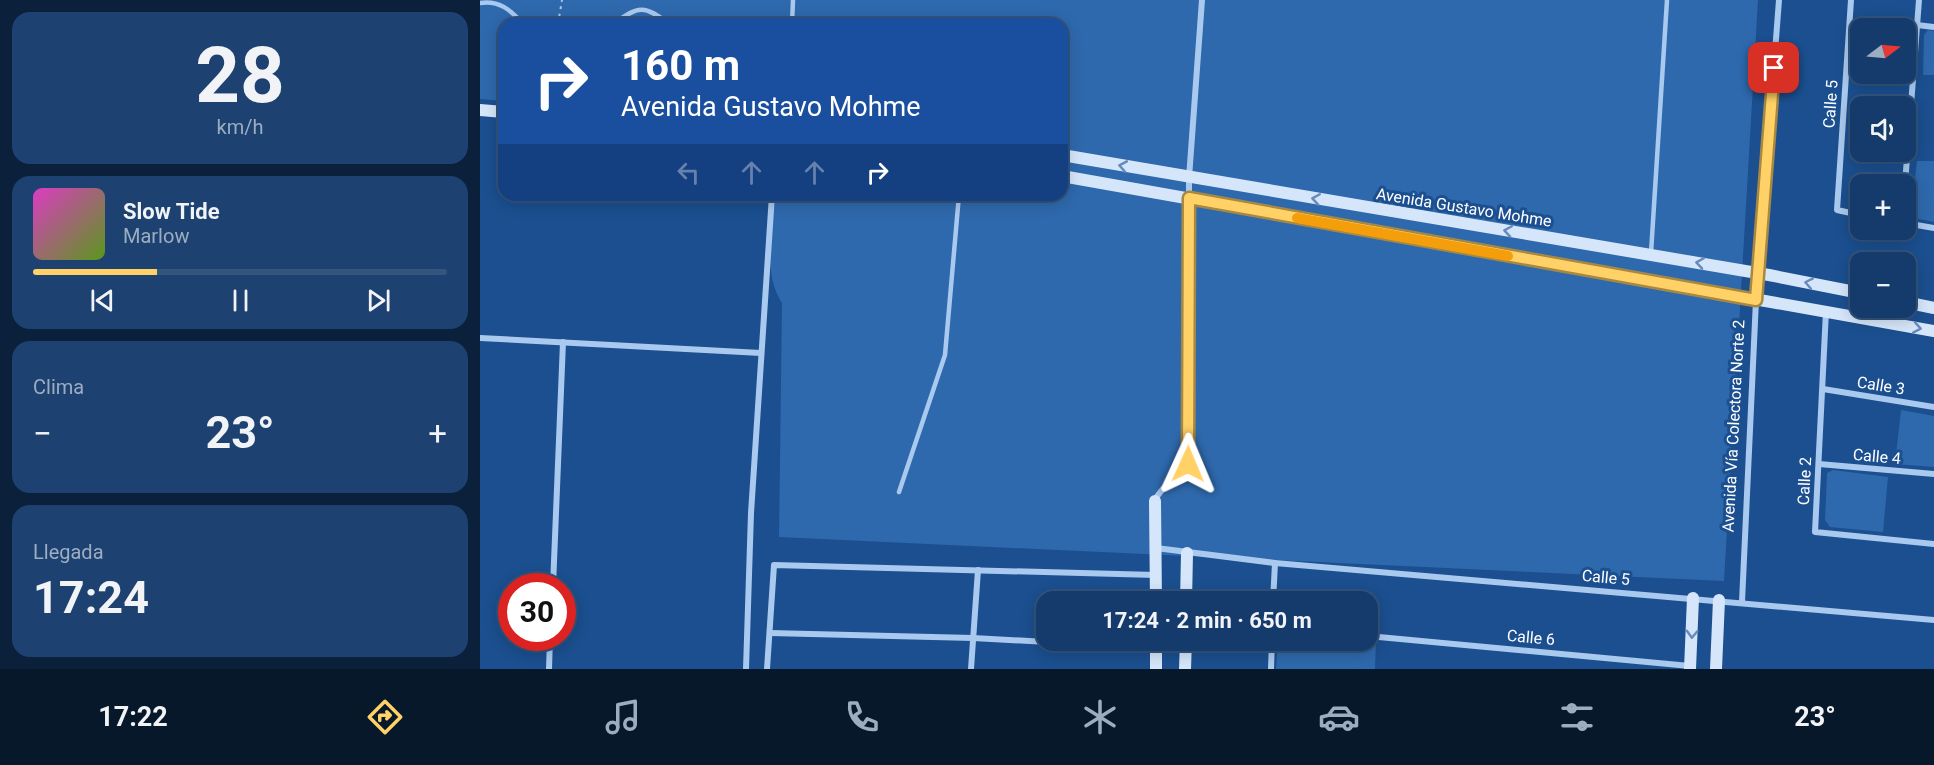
<!DOCTYPE html>
<html lang="es">
<head>
<meta charset="utf-8">
<style>
  body { margin:0; font-family:Roboto,sans-serif; background:#1d4271; color:#f1f3f6; height:100vh; display:flex; flex-direction:column; font-size:22px; white-space:nowrap }
  * { box-sizing:border-box; margin:0 }
  p { font-size:20px; color:#9dadc1 }
  .icon { flex:none; width:33px; height:33px; fill:none; stroke:currentColor; stroke-width:2; stroke-linecap:round; stroke-linejoin:round }
  .map { position:relative; flex:1; overflow:hidden }
  .details { display:flex; flex-direction:column; gap:12px; padding:12px; background:#0b203b; width:480px }
  .details>* { flex:none }
  .top-card { position:absolute; left:18px; top:18px; width:570px; height:183px; border-radius:18px; box-shadow:0 3px 15px #0003,0 0 0 2px #33557e; background:#1a4fa0; color:#fff; overflow:hidden }
  .needle { width:39px; rotate:74deg }
  .tools { position:absolute; left:1370px; top:18px; display:grid; gap:12px }
  .tools a { display:grid; place-items:center; width:66px; height:66px; border-radius:12px; background:#143b6b; box-shadow:0 3px 15px #0003,0 0 0 2px #33557e; font-size:30px }
  .speed { position:absolute; left:18px; top:573px; display:flex; gap:12px; font-size:30px; font-weight:700; text-align:center }
  .speed>* { display:grid; place-content:center; width:78px; height:78px; border-radius:50%; background:#143b6b; box-shadow:0 3px 15px #0003,0 0 0 2px #33557e; line-height:1 }
  .speed .limit { border:9px solid #d22; background:#fff; color:#111 }
  .pin { position:absolute; display:grid; place-items:center; width:51px; height:51px; color:#fff; margin:-26px; border-radius:12px; box-shadow:0 3px 9px #0006 }
  .me { position:absolute; width:66px; margin:-33px; rotate:1deg; stroke-linejoin:round; filter:drop-shadow(0 0 4px #0008) }
  .turn { display:flex; align-items:center; gap:21px; height:126px; padding:0 24px; font-size:27px }
  .turn .icon { width:78px; height:78px; stroke-width:2.5 }
  .turn b { display:block; font-size:42px; line-height:51px }
  .lanes { display:flex; align-items:center; height:57px; padding:0 24px; background:#0003; justify-content:center; gap:30px; direction:ltr }
  .lanes .off { opacity:.35 }
  .big { font-size:45px; font-weight:700; line-height:1.1 }
  .details .tile { flex:1; display:flex; flex-direction:column; justify-content:center; gap:9px; min-width:0; padding:0 21px; border-radius:18px; background:#1d4271 }
  .details .dial { align-items:center; gap:0 }
  .dial b { font-size:78px; line-height:1 }
  .song { display:flex; align-items:center; gap:18px }
  .cover { width:72px; height:72px; border-radius:9px; background:linear-gradient(135deg,hsl(310 70% 55%),hsl(90 70% 35%)) }
  .played { height:6px; border-radius:3px; background:linear-gradient(90deg,#ffd166 30%,#33557e 30%) }
  .keys { display:flex; justify-content:space-around; direction:ltr }
  .heat { display:flex; justify-content:space-between; align-items:center; font-size:33px; direction:ltr }
  .trip { position:absolute; left:556px; top:591px; width:342px; height:60px; border-radius:18px; background:#143b6b; box-shadow:0 3px 15px #0003,0 0 0 2px #33557e; font-weight:700; line-height:60px; text-align:center }
  .menu { display:flex; height:96px; justify-content:space-around; align-items:center; background:#08182b; color:#9dadc1 }
  .menu .icon { width:42px; height:42px }
  .menu .on { color:#ffd166 }
  .menu b { font-size:27px; color:#f1f3f6 }
  main { display:flex; flex:1; min-height:0 }
  .map>svg:first-child { display:block }
  .green { fill:#2e69ad }
  .lines { fill:none; stroke-linecap:round; stroke-linejoin:round }
  .path { stroke:#a9c9ee; stroke-width:2; stroke-dasharray:3 4.5; stroke-linecap:butt }
  .lane { stroke:#a9c9ee; stroke-width:4.5 }
  .street { stroke:#a9c9ee; stroke-width:6 }
  .secondary { stroke:#d6e6fa; stroke-width:12 }
  .oneway { stroke:#668bba }
  .route-casing { stroke:#a68842; stroke-width:15 }
  .route { stroke:#ffd166; stroke-width:10 }
  .slow { stroke:#f59e0b; stroke-width:10 }
  .labels { text-anchor:middle; stroke-width:6; stroke-linejoin:round; paint-order:stroke }
  .street-label { font-size:16px; fill:#fff; stroke:#1b4f8f }
</style>
</head>
<body>
<main>
<section class="details">
<div class="tile dial"><b>28</b><p>km/h</p></div>
<div class="tile">
<div class="song"><i class="cover"></i><div><b>Slow Tide</b><p>Marlow</p></div></div>
<div class="played"></div>
<div class="keys"><svg class="icon" aria-label="previous" viewBox="0 0 24 24"><path d="M18 5L8 12l10 7zM5 5v14"/></svg><svg class="icon" aria-label="pause" viewBox="0 0 24 24"><path d="M8 5v14M16 5v14"/></svg><svg class="icon" aria-label="next" viewBox="0 0 24 24"><path d="M6 5l10 7-10 7zM19 5v14"/></svg></div>
</div>
<div class="tile"><p>Clima</p>
<div class="heat"><a>−</a><b class="big">23°</b><a>+</a></div>
</div>
<div class="tile"><p>Llegada</p><b class="big">17:24</b></div>
</section>
<div class="map">
<svg width="1454" height="669" viewBox="0 0 1454 669">
  <rect width="100%" height="100%" fill="#1b4f8f"/>
  <!-- green -->
  <g class="green">
    <path d="M0 0H1278L1244 581 299 537 302 303C282 273 293 230 295 196L582 195V24H24V101L0 99Z"/>
    <polygon points="1448,30 1454,31 1454,75 1443,75 1444,35"/>
    <polygon points="1437,161 1454,161 1454,222 1434,218 1431,213"/>
    <polygon points="1421,410 1454,416 1454,467 1415,464"/>
    <polygon points="1353,470 1408,477 1403,532 1350,527 1345,520 1347,473"/>
    <polygon points="896,640 895,669 796,669 798,641"/>
  </g>
  <g class="lines">
    <!-- path -->
    <polyline class="path" points="78,24 82,0"/>
    <!-- lane -->
    <g class="lane">
      <path d="M0 3C19 0 31 10 43 24"/>
      <path d="M134 24C158 5 165 5 189 24"/>
      <polyline points="312,24 313,0"/>
      <polyline points="1171,253 1187,0"/>
      <polyline points="419,492 465,355 479,195"/>
    </g>
    <!-- street -->
    <g class="street">
      <polyline points="1371,0 1357,210 1380,215"/>
      <polyline points="1437,25 1454,27"/>
      <polyline points="1425,184 1439,0"/>
      <polyline points="1425,223 1454,228"/>
      <polyline points="1346,311 1335,532 1454,544"/>
      <polyline points="0,338 281,353"/>
      <polyline points="1343,389 1454,407"/>
      <polyline points="1339,464 1454,474"/>
      <path d="M675 501C682 482 706 479 709 458V178L722 0"/>
      <polyline points="676,548 795,563 1454,620"/>
      <polyline points="73,586 83,342"/>
      <polyline points="793,602 795,563"/>
      <polyline points="1262,602 1276,300 1299,0"/>
      <polyline points="290,633 493,638 676,648"/>
      <polyline points="888,636 1210,666"/>
      <polyline points="69,669 70,638"/>
      <polyline points="266,669 271,513 292,195"/>
      <polyline points="287,669 294,565 676,575"/>
      <polyline points="491,669 498,570"/>
      <polyline points="791,669 792,640"/>
    </g>
    <!-- secondary -->
    <g class="secondary">
      <polyline points="0,110 24,112"/>
      <polyline points="582,155 1289,275 1380,293"/>
      <polyline points="582,176 1454,331"/>
      <polyline points="1425,302 1454,308"/>
      <polyline points="675,501 676,602"/>
      <polyline points="706,602 707,553"/>
      <polyline points="676,640 676,669"/>
      <polyline points="705,669 706,640"/>
      <polyline points="1210,669 1213,598"/>
      <polyline points="1236,669 1239,600"/>
    </g>
  </g>
  <!-- one-way arrows -->
  <defs><path id="oneway-chevron" d="M-2-3.5L2.5 0L-2 3.5" fill="none" stroke-width="1.6" stroke-linecap="round" stroke-linejoin="round" transform="scale(1.5)"/></defs>
  <g class="oneway">
    <use href="#oneway-chevron" transform="translate(643 166) rotate(-170)"/>
    <use href="#oneway-chevron" transform="translate(836 199) rotate(-171)"/>
    <use href="#oneway-chevron" transform="translate(1028 231) rotate(-171)"/>
    <use href="#oneway-chevron" transform="translate(1220 263) rotate(-171)"/>
    <use href="#oneway-chevron" transform="translate(1329 283) rotate(-169)"/>
    <use href="#oneway-chevron" transform="translate(1437 328) rotate(10)"/>
    <use href="#oneway-chevron" transform="translate(1212 634) rotate(92)"/>
  </g>
  <g class="lines">
    <defs>
      <polyline id="route" points="708,464 709,198 1276,300 1294,68"/>
    </defs>
    <!-- route casing -->
    <use href="#route" class="route-casing"/>
    <!-- route -->
    <use href="#route" class="route"/>
    <!-- slow -->
    <polyline class="slow" points="817,218 1028,256"/>
  </g>
  <g class="labels">
    <!-- street labels -->
    <g class="street-label">
      <text transform="translate(1350 104) rotate(-86)" y="6">Calle 5</text>
      <text transform="translate(984 207) rotate(9)" y="6">Avenida Gustavo Mohme</text>
      <text transform="translate(1401 385) rotate(9)" y="6">Calle 3</text>
      <text transform="translate(1253 426) rotate(-87)" y="6">Avenida Vía Colectora Norte 2</text>
      <text transform="translate(1397 456) rotate(5)" y="6">Calle 4</text>
      <text transform="translate(1324 481) rotate(-87)" y="6">Calle 2</text>
      <text transform="translate(1126 577) rotate(5)" y="6">Calle 5</text>
      <text transform="translate(1051 637) rotate(5)" y="6">Calle 6</text>
    </g>
  </g>
</svg>
<div class="tools">
<a><svg class="needle" viewBox="-14 -14 28 28"><path d="M0-13l5 13h-10z" fill="#e53935"/><path d="M0 13l5-13h-10z" fill="#9dadc1"/></svg></a>
<a><svg class="icon" aria-label="sound" viewBox="0 0 24 24"><path d="M4 9h4l5-4v14l-5-4H4zM17 9q2 3 0 6"/></svg></a>
<a>+</a>
<a>−</a>
</div>
<div class="speed"><div class="limit">30</div></div>
<div class="pin" style="left:1294px;top:68px;background:#d93025"><svg class="icon" aria-label="arrive" viewBox="0 0 24 24"><path d="M6 21V4h12l-3 4 3 4H6"/></svg></div>
<svg class="me" style="left:708px;top:464px" viewBox="-20 -20 40 40"><path d="M0-17L14 15 0 8-14 15z" fill="#ffd166" stroke="#fff" stroke-width="4"/></svg>
<div class="trip">17:24 · 2 min · 650 m</div>
<div class="top-card">
<div class="turn"><svg class="icon" aria-label="right" viewBox="0 0 24 24"><path d="M7 20v-9h11M14 6l5 5-5 5"/></svg><div><b>160 m</b>Avenida Gustavo Mohme</div></div>
<div class="lanes"><svg class="icon off" aria-label="left" viewBox="0 0 24 24"><path d="M17 20v-9H6M10 6l-5 5 5 5"/></svg><svg class="icon off" aria-label="ahead" viewBox="0 0 24 24"><path d="M12 20V5M6 11l6-6 6 6"/></svg><svg class="icon off" aria-label="ahead" viewBox="0 0 24 24"><path d="M12 20V5M6 11l6-6 6 6"/></svg><svg class="icon" aria-label="right" viewBox="0 0 24 24"><path d="M7 20v-9h11M14 6l5 5-5 5"/></svg></div>
</div>
</div>
</main>
<nav class="menu">
<b>17:22</b>
<svg class="icon on" aria-label="directions" viewBox="0 0 24 24"><path d="M12 3l9 9-9 9-9-9zM9 14v-3h6M13 9l2 2-2 2"/></svg>
<svg class="icon" aria-label="music" viewBox="0 0 24 24"><path d="M9 18V5l10-2v13"/><circle cx="6" cy="18" r="3"/><circle cx="16" cy="16" r="3"/></svg>
<svg class="icon" aria-label="phone" viewBox="0 0 24 24"><path d="M5 4h4l2 5-3 2q2 4 5 5l2-3 5 2v4C11 20 4 13 5 4z"/></svg>
<svg class="icon" aria-label="climate" viewBox="0 0 24 24"><path d="M12 3v18M4 7l16 10M4 17L20 7"/></svg>
<svg class="icon" aria-label="car" viewBox="0 0 24 24"><path d="M5 17H2v-5l4-1 3-4h7l3 4 3 1v5h-3M9 17h6M6 11h13"/><circle cx="7" cy="17" r="2"/><circle cx="17" cy="17" r="2"/></svg>
<svg class="icon" aria-label="filters" viewBox="0 0 24 24"><path d="M4 7h16M4 17h16"/><circle cx="9" cy="7" r="2"/><circle cx="15" cy="17" r="2"/></svg>
<b>23°</b>
</nav>
</body>
</html>
